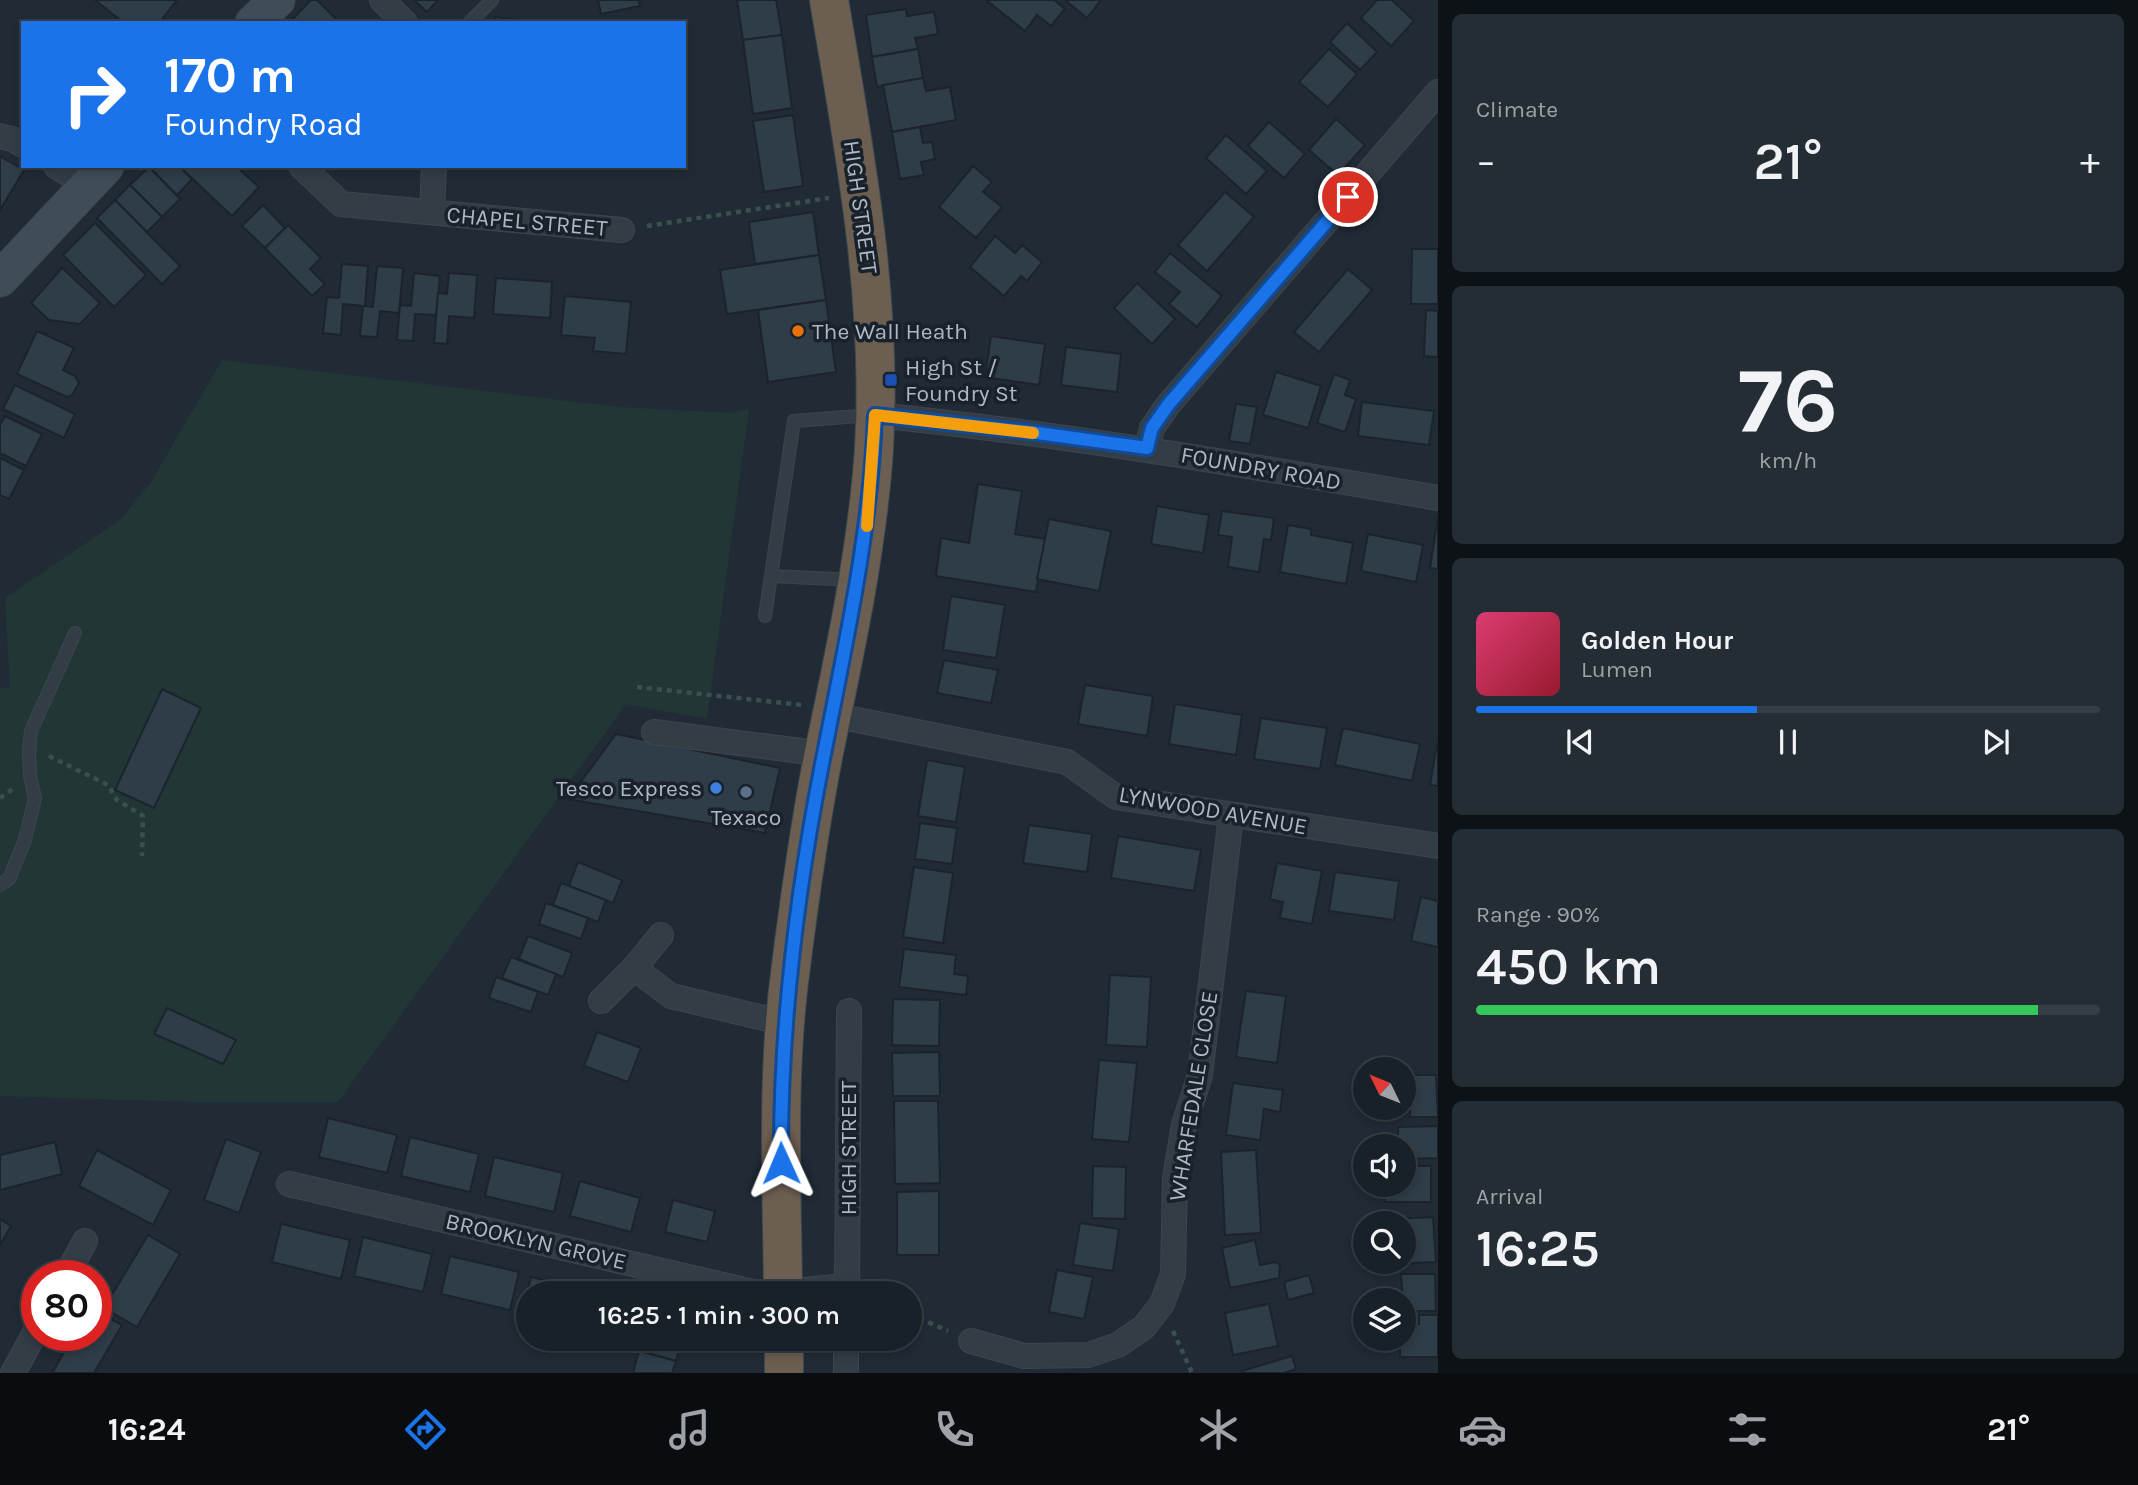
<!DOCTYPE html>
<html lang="en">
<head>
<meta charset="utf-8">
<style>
  body { margin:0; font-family:Karla,sans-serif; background:#252d34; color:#f1f3f6; height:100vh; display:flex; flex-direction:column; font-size:26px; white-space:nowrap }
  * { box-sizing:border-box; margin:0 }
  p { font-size:23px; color:#9fa3a8 }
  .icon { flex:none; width:38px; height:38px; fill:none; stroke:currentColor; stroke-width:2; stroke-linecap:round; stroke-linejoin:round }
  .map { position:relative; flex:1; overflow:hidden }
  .side { display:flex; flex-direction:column; gap:14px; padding:14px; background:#0d1216; width:700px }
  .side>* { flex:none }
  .hud { position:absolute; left:21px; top:21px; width:665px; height:147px; border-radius:0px; box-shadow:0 4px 10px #0003,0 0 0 2px #363e45; background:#1a73e8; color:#fff; overflow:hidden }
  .needle { width:46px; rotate:313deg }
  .tools { position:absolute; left:1353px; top:1057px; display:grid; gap:14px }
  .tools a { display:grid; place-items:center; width:63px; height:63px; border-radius:50%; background:#182028; box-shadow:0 4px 10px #0003,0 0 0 2px #363e45; font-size:35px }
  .speed { position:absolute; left:21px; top:1260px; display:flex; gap:14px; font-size:35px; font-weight:700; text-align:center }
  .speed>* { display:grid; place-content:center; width:91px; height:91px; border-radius:50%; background:#182028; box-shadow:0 4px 10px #0003,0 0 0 2px #363e45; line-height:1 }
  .speed .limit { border:10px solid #d22; background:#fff; color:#111 }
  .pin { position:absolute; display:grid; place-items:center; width:60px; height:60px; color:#fff; margin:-30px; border:4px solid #fff; border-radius:50%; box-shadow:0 2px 7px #0007 }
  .me { position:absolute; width:77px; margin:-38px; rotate:359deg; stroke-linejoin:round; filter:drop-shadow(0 0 5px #0008) }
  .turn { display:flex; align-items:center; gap:24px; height:147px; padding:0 28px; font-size:32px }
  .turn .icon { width:91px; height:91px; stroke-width:2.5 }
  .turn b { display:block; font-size:49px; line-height:60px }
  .big { font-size:52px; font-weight:600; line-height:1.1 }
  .side .tile { flex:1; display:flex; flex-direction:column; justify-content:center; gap:10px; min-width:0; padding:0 24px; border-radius:10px; background:#252d34 }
  .side .dial { align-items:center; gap:0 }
  .dial b { font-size:91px; line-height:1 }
  .song { display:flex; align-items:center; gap:21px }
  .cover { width:84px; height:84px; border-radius:10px; background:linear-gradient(135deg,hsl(340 70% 55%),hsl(350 70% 35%)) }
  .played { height:7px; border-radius:4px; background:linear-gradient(90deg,#1a73e8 45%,#363e45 45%) }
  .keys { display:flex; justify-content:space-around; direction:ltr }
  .heat { display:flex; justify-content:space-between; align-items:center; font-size:38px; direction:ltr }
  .charge { height:10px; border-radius:5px; background:linear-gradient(90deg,#34c759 90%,#363e45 0) }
  .trip { position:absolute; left:516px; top:1281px; width:406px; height:70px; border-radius:35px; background:#182028; box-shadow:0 4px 10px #0003,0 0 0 2px #363e45; font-weight:600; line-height:70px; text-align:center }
  .tabs { display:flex; height:112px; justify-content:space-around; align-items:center; background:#0a0d10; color:#9fa3a8 }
  .tabs .icon { width:49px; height:49px }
  .tabs .selected { color:#1a73e8 }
  .tabs b { font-size:32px; color:#f1f3f6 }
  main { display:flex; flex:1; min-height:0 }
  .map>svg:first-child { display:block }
  .green { fill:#223636 }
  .building { fill:#2f3d49; stroke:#1b242c; stroke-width:2 }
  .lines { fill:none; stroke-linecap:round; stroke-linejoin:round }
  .lane-casing { stroke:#3d464f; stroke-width:14 }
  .street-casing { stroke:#3d464f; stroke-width:26 }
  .secondary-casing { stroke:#3d464f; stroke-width:37 }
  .highway-casing { stroke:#3e4850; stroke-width:40 }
  .path { stroke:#3a4f4e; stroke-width:4.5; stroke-dasharray:5 5; stroke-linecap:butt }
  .lane { stroke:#333d46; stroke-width:12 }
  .street { stroke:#333d46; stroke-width:24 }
  .secondary { stroke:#414c59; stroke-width:35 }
  .highway { stroke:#6c5e50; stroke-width:38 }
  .route-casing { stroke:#114b97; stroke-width:18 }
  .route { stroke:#1a73e8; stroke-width:12 }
  .slow { stroke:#f59e0b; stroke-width:12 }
  .food-dot { fill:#e8710a; stroke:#19222a; stroke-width:2.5 }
  .transit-dot { fill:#1a4fb4; stroke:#19222a; stroke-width:2.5 }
  .shop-dot { fill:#3f7fe0; stroke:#19222a; stroke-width:2.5 }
  .service-dot { fill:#5c6f8a; stroke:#19222a; stroke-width:2.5 }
  .labels { text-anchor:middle; stroke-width:7; stroke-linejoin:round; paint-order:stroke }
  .street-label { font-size:23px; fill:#adb8c3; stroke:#19222a }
  .poi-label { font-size:23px; fill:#adb8c3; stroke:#19222a; text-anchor:start }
</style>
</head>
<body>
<main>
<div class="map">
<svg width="1438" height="1373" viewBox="0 0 1438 1373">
  <rect width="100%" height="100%" fill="#202b35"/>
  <!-- green -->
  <polygon class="green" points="222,360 619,407 732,413 749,409 707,719 626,704 338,1102 191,1102 0,1096 0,688 10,687 5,598 120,520 151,482"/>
  <!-- building -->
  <g class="building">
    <polygon points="95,0 177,0 159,23 124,23"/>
    <polygon points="311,0 317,0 340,23 289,23"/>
    <polygon points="414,0 438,0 427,12"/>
    <polygon points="598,0 639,0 640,6 601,14"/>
    <polygon points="737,0 776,0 782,35 743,40"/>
    <polygon points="986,0 1054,0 1065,9 1051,26 1037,15 1025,31"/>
    <polygon points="1065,0 1101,0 1087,18"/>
    <polygon points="1377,0 1392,0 1414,21 1391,46 1361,18"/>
    <polygon points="906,9 907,16 934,12 938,34 915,38 918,49 872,57 866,15"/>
    <polygon points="495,17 530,21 530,23 494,23"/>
    <polygon points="1347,23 1377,52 1360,70 1330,42"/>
    <polygon points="782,35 792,108 753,114 743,40"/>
    <polygon points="918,49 923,78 877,87 872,57"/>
    <polygon points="1329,49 1357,74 1328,107 1299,82"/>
    <polygon points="923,78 926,91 950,87 956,120 892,132 883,85"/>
    <polygon points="793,115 803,186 764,192 753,121"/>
    <polygon points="1336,119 1365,145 1338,175 1309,150"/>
    <polygon points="1269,122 1305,154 1284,178 1248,146"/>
    <polygon points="920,127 923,143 932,142 935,159 921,162 924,175 900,179 892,132"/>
    <polygon points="1226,135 1267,171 1246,194 1206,158"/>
    <polygon points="0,156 24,170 0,210"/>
    <polygon points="179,166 192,179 177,195 149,167"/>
    <polygon points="179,166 239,166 238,168 259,187 232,216"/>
    <polygon points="973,166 992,182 983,192 1002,207 976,238 939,207"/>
    <polygon points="149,167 180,199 162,217 130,185"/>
    <polygon points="130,185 162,217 147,232 115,200"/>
    <polygon points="1225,192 1254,217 1207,271 1178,245"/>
    <polygon points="115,200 180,266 162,284 97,218"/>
    <polygon points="263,205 285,228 265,248 242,226"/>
    <polygon points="813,212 819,255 755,264 749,222"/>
    <polygon points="95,223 146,275 114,307 63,255"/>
    <polygon points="288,225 321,258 310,269 325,284 312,296 265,248"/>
    <polygon points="995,236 1015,253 1022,245 1042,262 1027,281 1021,276 1004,296 970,267"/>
    <polygon points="1412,249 1438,249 1438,304 1411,304"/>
    <polygon points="1170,253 1222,296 1197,327 1169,304 1180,292 1155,272"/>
    <polygon points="819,255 826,300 727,314 720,270"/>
    <polygon points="342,264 368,266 365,306 343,304 341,335 323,333 327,297 339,298"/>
    <polygon points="377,266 403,268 399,313 380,311 377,337 360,336 363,306 373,307"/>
    <polygon points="62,268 100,303 80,324 49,320 31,303"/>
    <polygon points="1348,269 1372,290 1319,352 1294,332"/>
    <polygon points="414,273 440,276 436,315 415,314 413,341 397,340 400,305 411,306"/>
    <polygon points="449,273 477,275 474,318 449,316 447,344 434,343 438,293 447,294"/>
    <polygon points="496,278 552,282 550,318 493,314"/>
    <polygon points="1137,283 1175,319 1152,344 1114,308"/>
    <polygon points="565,296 631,302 626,354 593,351 595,338 561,335"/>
    <polygon points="826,300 836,372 768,382 758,310"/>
    <polygon points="1426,310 1438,311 1438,357 1424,356"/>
    <polygon points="37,331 74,348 63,370 75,376 79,383 72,395 67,397 17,374"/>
    <polygon points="991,336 1045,344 1039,385 985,377"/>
    <polygon points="1066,347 1121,354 1117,392 1061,385"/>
    <polygon points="1276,372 1321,386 1308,428 1263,415"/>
    <polygon points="1334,374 1350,380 1345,395 1356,399 1345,432 1317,423"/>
    <polygon points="15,385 75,414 64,438 3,409"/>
    <polygon points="1362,402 1434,411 1429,445 1358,436"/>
    <polygon points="1236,404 1257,407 1250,444 1229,441"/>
    <polygon points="5,416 42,434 26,466 0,453 0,425"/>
    <polygon points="0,458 24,470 9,499 0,495"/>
    <polygon points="978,484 1022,491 1015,534 1045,539 1036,592 936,576 941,538 969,543"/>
    <polygon points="1157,506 1209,515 1203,553 1151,544"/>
    <polygon points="1222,511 1274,518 1271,540 1264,539 1259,572 1228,567 1232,537 1218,535"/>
    <polygon points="1438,516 1438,569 1430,568"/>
    <polygon points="1049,519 1111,531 1099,591 1037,579"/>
    <polygon points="1288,525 1311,529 1311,535 1353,543 1346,584 1280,572"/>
    <polygon points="1368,534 1423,545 1416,582 1361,571"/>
    <polygon points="951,596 1005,605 996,658 943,650"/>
    <polygon points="944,660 998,670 991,703 937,693"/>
    <polygon points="1085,685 1153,696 1147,736 1078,724"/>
    <polygon points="162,689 201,708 154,808 115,790"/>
    <polygon points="1175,704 1242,715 1236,755 1169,744"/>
    <polygon points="1261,718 1327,728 1320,769 1254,759"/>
    <polygon points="1343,728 1420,744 1412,781 1335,765"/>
    <polygon points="616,734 780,768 765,833 568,799"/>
    <polygon points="1437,744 1438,745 1438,786 1430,785"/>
    <polygon points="927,760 965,767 956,822 918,816"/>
    <polygon points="920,823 957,828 952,864 915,859"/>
    <polygon points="1029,825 1092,834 1087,872 1023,863"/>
    <polygon points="1118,836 1201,850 1194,891 1111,878"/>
    <polygon points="578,862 622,880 613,903 569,886"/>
    <polygon points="1277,863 1322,871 1312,924 1280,918 1283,902 1270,899"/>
    <polygon points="914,867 953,873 943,943 903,937"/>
    <polygon points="1335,872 1399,881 1394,920 1329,911"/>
    <polygon points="561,883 606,900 598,922 553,905"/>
    <polygon points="1421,897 1438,901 1438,947 1411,941"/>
    <polygon points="546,903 588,918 581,939 539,924"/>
    <polygon points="528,936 572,953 563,977 519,959"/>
    <polygon points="904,949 956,955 954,974 968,976 966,995 899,987"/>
    <polygon points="511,957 556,974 548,995 502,978"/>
    <polygon points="1110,975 1151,977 1147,1047 1106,1045"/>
    <polygon points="496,977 538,992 531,1012 489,998"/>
    <polygon points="1246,991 1286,996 1277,1063 1236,1057"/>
    <polygon points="893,999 940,1000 939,1046 892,1045"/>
    <polygon points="167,1008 236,1040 223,1064 154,1034"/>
    <polygon points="597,1032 641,1048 628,1082 584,1066"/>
    <polygon points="939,1052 940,1096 893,1096 892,1053"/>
    <polygon points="1099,1060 1137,1063 1129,1142 1092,1139"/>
    <polygon points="1404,1075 1436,1075 1438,1117 1410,1117 1410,1093 1404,1093"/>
    <polygon points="1233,1083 1283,1090 1280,1112 1264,1109 1260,1140 1226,1135"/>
    <polygon points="894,1101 938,1101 940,1183 895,1184"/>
    <polygon points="328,1118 397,1135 387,1173 319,1157"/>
    <polygon points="1438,1126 1438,1158 1404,1159 1404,1146 1398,1146 1398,1127"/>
    <polygon points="410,1137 479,1154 470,1192 401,1176"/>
    <polygon points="226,1139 261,1152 239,1213 204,1200"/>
    <polygon points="55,1142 62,1174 0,1190 0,1155"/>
    <polygon points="97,1150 171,1190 153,1225 79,1186"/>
    <polygon points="1256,1150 1261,1233 1225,1235 1221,1152"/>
    <polygon points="494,1157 563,1173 554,1212 485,1196"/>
    <polygon points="1093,1166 1126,1167 1125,1219 1092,1218"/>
    <polygon points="1404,1166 1431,1166 1431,1202 1385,1202 1385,1185 1404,1185"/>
    <polygon points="580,1181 640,1198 631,1232 570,1216"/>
    <polygon points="939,1191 939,1255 897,1255 897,1192"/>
    <polygon points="673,1200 715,1211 707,1242 665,1232"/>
    <polygon points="1433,1217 1436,1262 1391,1264 1388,1262 1404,1262 1404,1223 1397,1223 1397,1219"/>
    <polygon points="0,1219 11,1226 0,1245"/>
    <polygon points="1080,1223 1119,1229 1113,1271 1073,1265"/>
    <polygon points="281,1224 350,1240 341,1279 272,1262"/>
    <polygon points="148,1235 180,1254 137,1327 104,1308"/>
    <polygon points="363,1237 432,1254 423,1292 354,1276"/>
    <polygon points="1255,1240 1260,1265 1276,1262 1280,1265 1279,1278 1230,1288 1222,1248"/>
    <polygon points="450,1256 519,1272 510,1310 441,1294"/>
    <polygon points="1057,1270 1093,1277 1084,1319 1049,1312"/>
    <polygon points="1401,1274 1435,1274 1436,1311 1404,1311"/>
    <polygon points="1309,1275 1314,1293 1288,1300 1284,1282"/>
    <polygon points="531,1277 600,1293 528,1293 528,1317 522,1315"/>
    <polygon points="1269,1304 1278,1346 1233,1355 1225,1313"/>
    <polygon points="96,1311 122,1325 94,1373 52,1373 74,1335 96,1335"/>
    <polygon points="1419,1315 1438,1315 1438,1357 1400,1357 1400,1339 1404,1339 1404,1324 1419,1324"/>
    <polygon points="642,1339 682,1339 676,1361 639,1351"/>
    <polygon points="639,1351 676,1361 672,1373 633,1373"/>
    <polygon points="1292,1356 1296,1369 1284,1373 1242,1373 1242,1371"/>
  </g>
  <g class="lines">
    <defs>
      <g id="lane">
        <polyline points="469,23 492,0"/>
        <polyline points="772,576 855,580"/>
        <polyline points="765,616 794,421 871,415"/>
        <polyline points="0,885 9,879 25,840 35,798 30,776 29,752 31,731 75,633"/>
      </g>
      <g id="street">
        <polyline points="382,0 405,23"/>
        <polyline points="0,136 12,139 23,145"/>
        <polyline points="56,166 87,186"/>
        <polyline points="301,166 341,204 622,230"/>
        <polyline points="432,212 434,166"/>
        <path d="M875 415C1064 434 1251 466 1438 498"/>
        <polyline points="1147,448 1152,428 1168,405 1438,92"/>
        <polyline points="832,715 1067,762 1116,797 1438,846"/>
        <polyline points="654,732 824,754"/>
        <polyline points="634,968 671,996 785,1023"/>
        <polyline points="601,1001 634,968 661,935"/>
        <polyline points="289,1184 753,1292 783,1292 847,1286"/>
        <polyline points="66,1276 85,1241"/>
        <polyline points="847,1293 849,1011"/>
        <polyline points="971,1341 1024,1356 1088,1355 1118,1345 1144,1327 1162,1304 1173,1274 1175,1178 1184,1125 1200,1075 1231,816"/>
        <polyline points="13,1373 37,1329"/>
        <polyline points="846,1373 846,1339"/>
      </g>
      <g id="secondary">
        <polyline points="253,23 277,0"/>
        <polyline points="0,279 106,166"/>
      </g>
      <g id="highway">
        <path d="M783 1293C782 1184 776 1074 791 966 800 895 810 823 824 752 845 652 867 551 874 449 883 297 854 149 829 0"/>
        <polyline points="784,1339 784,1373"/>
      </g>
    </defs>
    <!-- lane casing -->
    <use href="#lane" class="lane-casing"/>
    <!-- street casing -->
    <use href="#street" class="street-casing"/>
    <!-- secondary casing -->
    <use href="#secondary" class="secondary-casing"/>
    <!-- highway casing -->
    <use href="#highway" class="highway-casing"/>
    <!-- path -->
    <g class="path">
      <polyline points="647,226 829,198"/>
      <polyline points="637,687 802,705"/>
      <polyline points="49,756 108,785 117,800 143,816 142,856"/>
      <polyline points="0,798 14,788"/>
      <polyline points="910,1314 948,1331"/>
      <polyline points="1173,1331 1192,1373"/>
    </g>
    <!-- lane -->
    <use href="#lane" class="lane"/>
    <!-- street -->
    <use href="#street" class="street"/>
    <!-- secondary -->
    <use href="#secondary" class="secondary"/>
    <!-- highway -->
    <use href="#highway" class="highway"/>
  </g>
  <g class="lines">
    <defs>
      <path id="route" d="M781 1163C780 1026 797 889 824 754 846 641 871 530 875 415L1030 432 1147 448 1152 428 1168 405 1348 197"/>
    </defs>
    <!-- route casing -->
    <use href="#route" class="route-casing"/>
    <!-- route -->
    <use href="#route" class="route"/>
    <!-- slow -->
    <polyline class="slow" points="867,526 875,415 1033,433"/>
  </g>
  <!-- markers -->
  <circle class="food-dot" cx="798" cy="331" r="7"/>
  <rect class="transit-dot" x="884" y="373" width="14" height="14" rx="3.5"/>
  <circle class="shop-dot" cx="716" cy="788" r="7"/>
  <circle class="service-dot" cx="746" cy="792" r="7"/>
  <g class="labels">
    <!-- street labels -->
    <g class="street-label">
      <text transform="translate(861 207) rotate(82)" y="8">HIGH STREET</text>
      <text transform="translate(527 221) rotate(5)" y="8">CHAPEL STREET</text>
      <text transform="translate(1261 468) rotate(10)" y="8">FOUNDRY ROAD</text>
      <text transform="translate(1213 810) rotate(10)" y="8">LYNWOOD AVENUE</text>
      <text transform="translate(1193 1096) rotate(-81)" y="8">WHARFEDALE CLOSE</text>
      <text transform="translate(848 1148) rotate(-90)" y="8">HIGH STREET</text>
      <text transform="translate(536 1241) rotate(13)" y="8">BROOKLYN GROVE</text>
    </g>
    <!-- poi labels -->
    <g class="poi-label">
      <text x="812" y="339">The Wall Heath</text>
      <text x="905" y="375">High St /<tspan x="905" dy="26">Foundry St</tspan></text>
      <text x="702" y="796" text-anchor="end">Tesco Express</text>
      <text x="746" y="825" text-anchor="middle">Texaco</text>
    </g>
  </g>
</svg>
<div class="tools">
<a><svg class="needle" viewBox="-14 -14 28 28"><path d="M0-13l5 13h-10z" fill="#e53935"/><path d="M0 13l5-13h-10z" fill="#9fa3a8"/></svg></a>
<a><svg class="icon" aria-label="sound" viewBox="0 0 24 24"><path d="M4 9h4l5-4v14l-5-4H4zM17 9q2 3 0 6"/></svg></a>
<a><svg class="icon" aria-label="search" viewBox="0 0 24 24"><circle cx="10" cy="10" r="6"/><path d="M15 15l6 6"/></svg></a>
<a><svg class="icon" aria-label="layers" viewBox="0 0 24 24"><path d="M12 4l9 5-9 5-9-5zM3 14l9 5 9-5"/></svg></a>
</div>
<div class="speed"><div class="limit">80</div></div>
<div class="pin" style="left:1348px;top:197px;background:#d93025"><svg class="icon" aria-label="arrive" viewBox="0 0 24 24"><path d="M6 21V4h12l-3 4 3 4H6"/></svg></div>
<svg class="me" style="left:781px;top:1163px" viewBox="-20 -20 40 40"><path d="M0-17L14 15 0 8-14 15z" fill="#1a73e8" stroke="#fff" stroke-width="4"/></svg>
<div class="trip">16:25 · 1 min · 300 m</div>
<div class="hud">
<div class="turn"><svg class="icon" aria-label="right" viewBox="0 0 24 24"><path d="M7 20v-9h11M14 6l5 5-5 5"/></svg><div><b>170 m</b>Foundry Road</div></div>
</div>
</div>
<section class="side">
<div class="tile"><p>Climate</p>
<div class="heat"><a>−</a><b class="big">21°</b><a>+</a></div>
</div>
<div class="tile dial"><b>76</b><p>km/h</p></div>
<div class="tile">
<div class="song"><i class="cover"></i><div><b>Golden Hour</b><p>Lumen</p></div></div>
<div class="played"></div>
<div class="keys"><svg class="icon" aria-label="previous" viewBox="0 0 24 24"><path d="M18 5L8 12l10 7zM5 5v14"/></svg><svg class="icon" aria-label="pause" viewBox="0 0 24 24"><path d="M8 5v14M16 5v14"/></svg><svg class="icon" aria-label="next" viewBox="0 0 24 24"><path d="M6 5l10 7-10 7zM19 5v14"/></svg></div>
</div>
<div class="tile"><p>Range · 90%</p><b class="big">450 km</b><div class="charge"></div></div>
<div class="tile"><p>Arrival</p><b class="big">16:25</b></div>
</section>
</main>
<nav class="tabs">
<b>16:24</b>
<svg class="icon selected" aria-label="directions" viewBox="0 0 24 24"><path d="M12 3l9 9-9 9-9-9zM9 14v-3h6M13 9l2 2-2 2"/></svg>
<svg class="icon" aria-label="music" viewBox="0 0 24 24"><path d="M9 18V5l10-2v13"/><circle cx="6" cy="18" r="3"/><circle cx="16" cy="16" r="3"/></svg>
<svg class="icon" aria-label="phone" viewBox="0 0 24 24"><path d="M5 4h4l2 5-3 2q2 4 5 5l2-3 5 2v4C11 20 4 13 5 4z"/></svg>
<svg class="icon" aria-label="climate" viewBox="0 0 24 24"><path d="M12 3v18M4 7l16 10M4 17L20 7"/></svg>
<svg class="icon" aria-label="car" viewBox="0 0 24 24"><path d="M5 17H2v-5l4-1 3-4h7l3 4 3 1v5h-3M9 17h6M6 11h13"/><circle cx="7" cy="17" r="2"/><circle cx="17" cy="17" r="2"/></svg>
<svg class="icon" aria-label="filters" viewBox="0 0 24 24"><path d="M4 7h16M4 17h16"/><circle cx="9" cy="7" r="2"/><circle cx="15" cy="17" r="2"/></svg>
<b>21°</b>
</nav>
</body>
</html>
